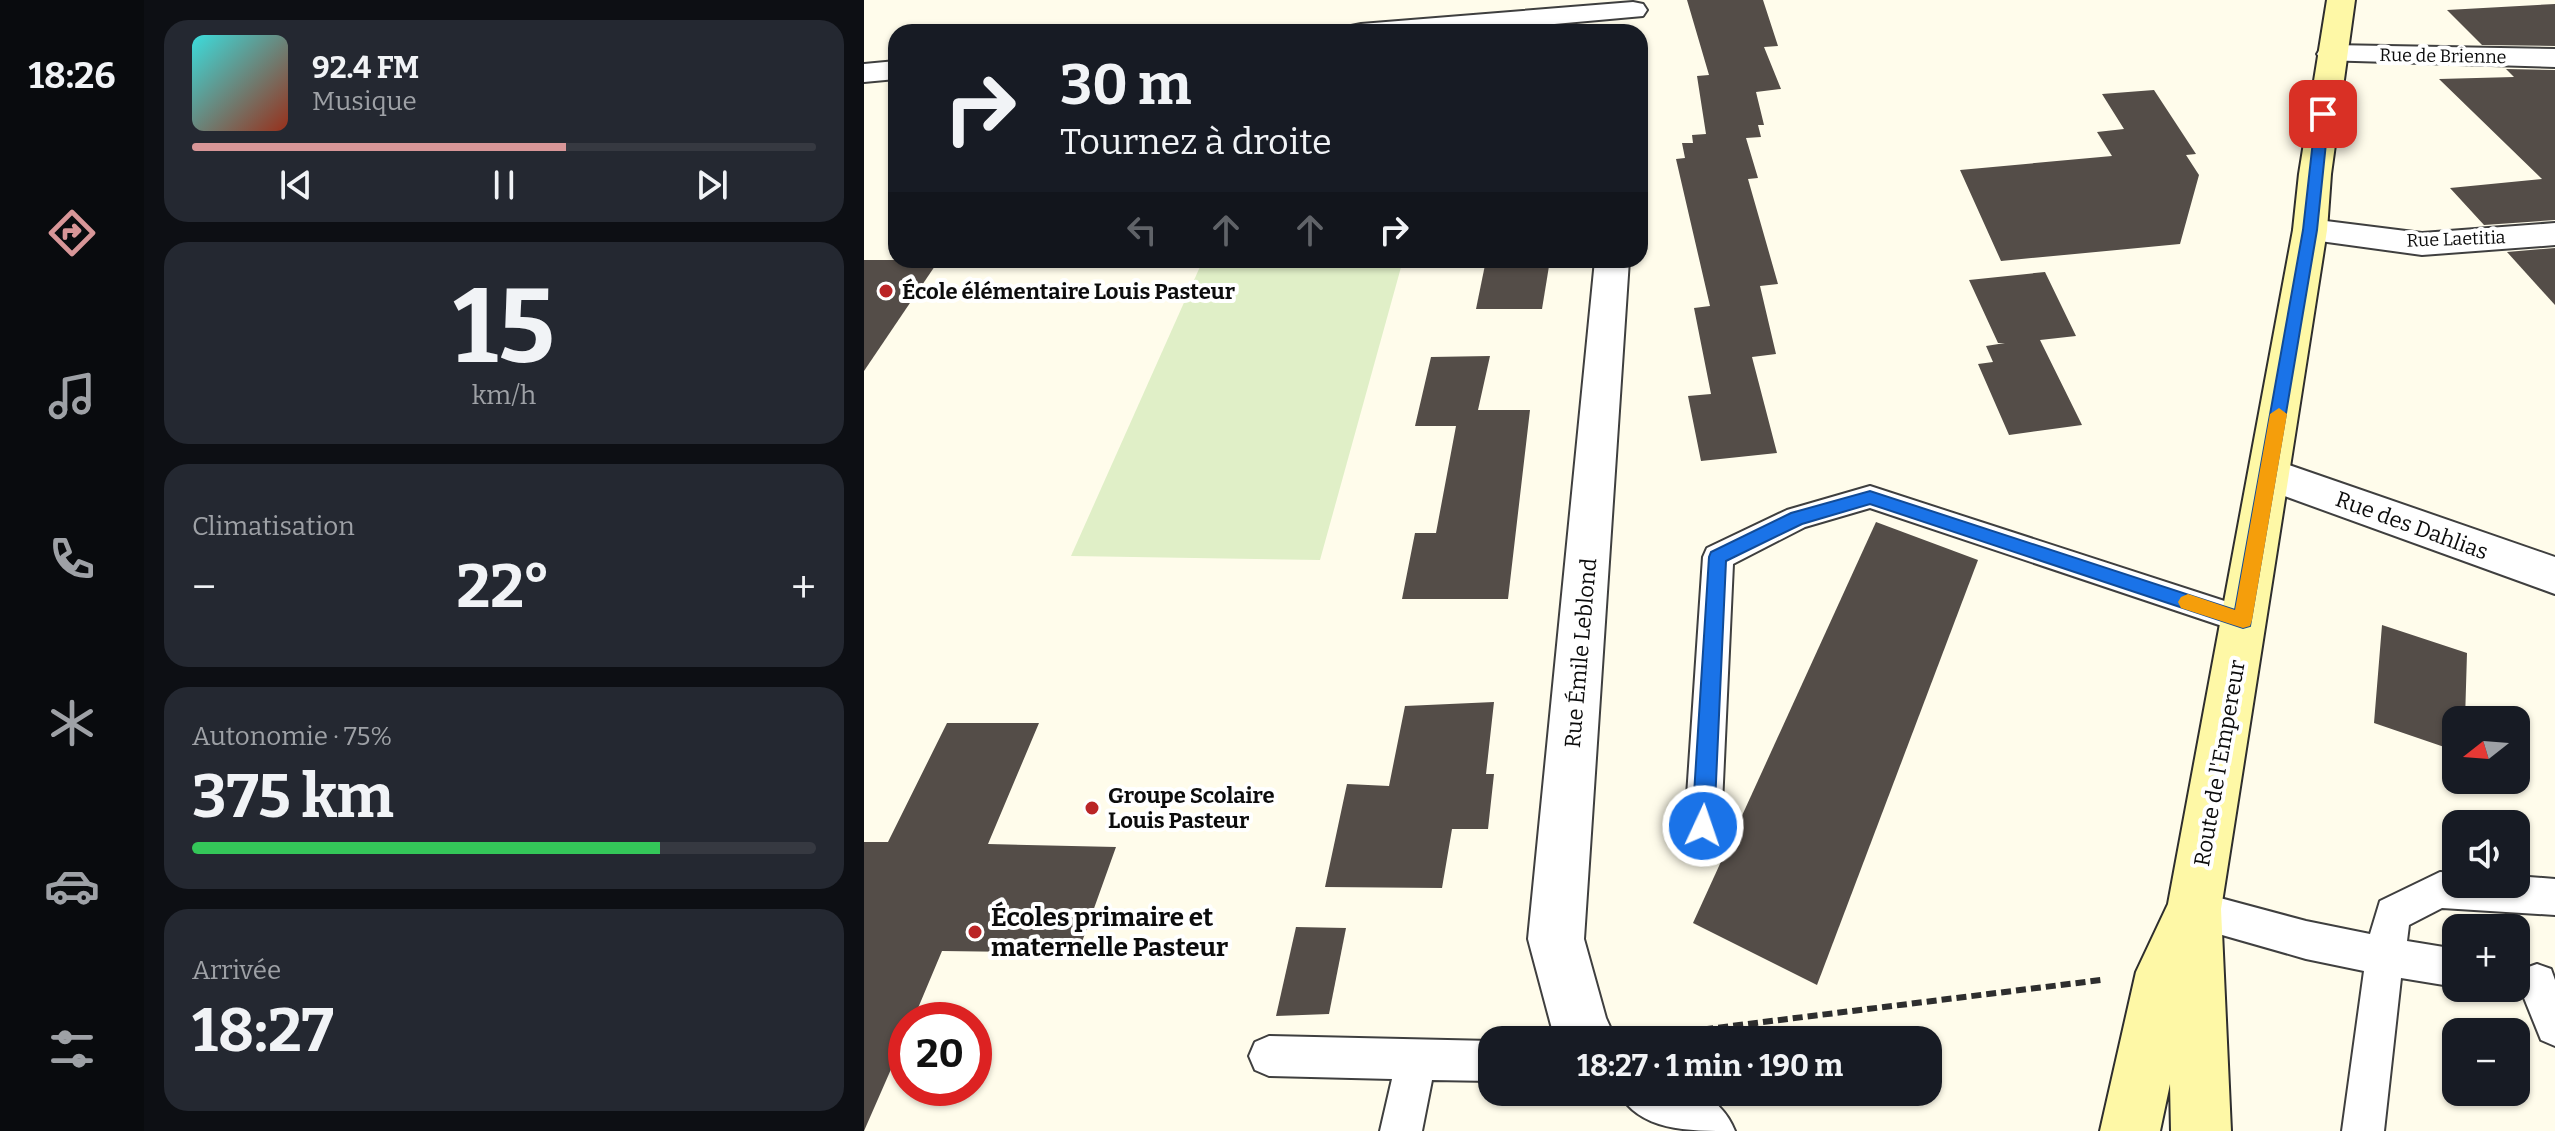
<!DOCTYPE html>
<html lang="fr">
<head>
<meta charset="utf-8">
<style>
  body { margin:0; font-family:Bitter,serif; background:#242831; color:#f1f3f6; height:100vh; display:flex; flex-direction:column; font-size:30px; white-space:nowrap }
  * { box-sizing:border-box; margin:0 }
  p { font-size:26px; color:#9ea1a6 }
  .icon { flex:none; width:44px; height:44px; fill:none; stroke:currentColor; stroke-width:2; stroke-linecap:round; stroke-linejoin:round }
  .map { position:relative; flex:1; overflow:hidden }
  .drawer { display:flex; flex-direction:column; gap:20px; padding:20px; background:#0d0f14; width:720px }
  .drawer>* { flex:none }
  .guide { position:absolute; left:24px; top:24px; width:760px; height:244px; border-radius:24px; box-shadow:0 2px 6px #0004; background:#171b24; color:#f1f3f6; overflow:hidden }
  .needle { width:52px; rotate:253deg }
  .tools { position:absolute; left:1578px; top:706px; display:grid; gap:16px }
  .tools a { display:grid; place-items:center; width:88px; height:88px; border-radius:16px; background:#171b24; box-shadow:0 2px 6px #0004; font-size:40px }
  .speed { position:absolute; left:24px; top:1002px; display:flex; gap:16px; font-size:40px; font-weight:700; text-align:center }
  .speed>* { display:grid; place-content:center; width:104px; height:104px; border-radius:50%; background:#171b24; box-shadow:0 2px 6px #0004; line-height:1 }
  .speed .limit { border:12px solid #d22; background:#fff; color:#111 }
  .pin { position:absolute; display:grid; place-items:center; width:68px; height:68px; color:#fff; margin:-34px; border-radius:16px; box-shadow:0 4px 12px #0006 }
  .me { position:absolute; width:88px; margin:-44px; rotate:3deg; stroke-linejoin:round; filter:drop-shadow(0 0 6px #0008) }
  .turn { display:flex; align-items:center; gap:28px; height:168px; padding:0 40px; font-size:36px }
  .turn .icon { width:104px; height:104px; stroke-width:2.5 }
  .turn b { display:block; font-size:56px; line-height:68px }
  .lanes { display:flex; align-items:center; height:76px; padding:0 40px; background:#0003; justify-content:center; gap:40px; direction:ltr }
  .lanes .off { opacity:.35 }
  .big { font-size:60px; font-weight:700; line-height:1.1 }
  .drawer .widget { flex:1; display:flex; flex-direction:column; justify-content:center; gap:12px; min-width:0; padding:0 28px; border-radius:24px; background:#242831 }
  .drawer .dial { align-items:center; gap:0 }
  .dial b { font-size:104px; line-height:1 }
  .song { display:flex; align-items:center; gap:24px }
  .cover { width:96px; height:96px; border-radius:12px; background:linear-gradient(135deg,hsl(180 70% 55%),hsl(10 70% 35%)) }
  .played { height:8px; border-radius:4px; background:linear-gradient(90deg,#d89698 60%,#363941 60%) }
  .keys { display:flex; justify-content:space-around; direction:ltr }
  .heat { display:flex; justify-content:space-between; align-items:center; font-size:44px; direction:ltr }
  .charge { height:12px; border-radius:6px; background:linear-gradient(90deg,#34c759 75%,#363941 0) }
  .trip { position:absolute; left:614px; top:1026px; width:464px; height:80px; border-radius:24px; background:#171b24; box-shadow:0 2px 6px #0004; font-weight:700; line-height:80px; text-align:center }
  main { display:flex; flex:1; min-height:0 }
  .menu { display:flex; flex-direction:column; width:144px; justify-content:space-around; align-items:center; background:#090b0e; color:#9ea1a6 }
  .menu .icon { width:56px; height:56px }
  .menu .selected { color:#d89698 }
  .menu b { font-size:36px; color:#f1f3f6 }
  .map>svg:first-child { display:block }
  .pitch { fill:#e0efc7 }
  .building { fill:#544d48 }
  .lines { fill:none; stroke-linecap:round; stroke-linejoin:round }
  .service-casing { stroke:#3f3f3f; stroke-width:4 }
  .minor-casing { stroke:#3f3f3f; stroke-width:4 }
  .secondary-casing { stroke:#2e2e2e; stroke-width:4 }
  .path { stroke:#2e2e2e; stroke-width:6; stroke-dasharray:10 5; stroke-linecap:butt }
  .service { fill:#fff; fill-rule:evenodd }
  .minor { fill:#fff; fill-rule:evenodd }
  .secondary { fill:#fef8a6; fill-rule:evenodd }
  .route { fill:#1a73e8; stroke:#114b97; stroke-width:2 }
  .slow { fill:#f59e0b }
  .poi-dot { fill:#ba2526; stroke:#fff; stroke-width:3 }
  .labels { text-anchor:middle; stroke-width:8; stroke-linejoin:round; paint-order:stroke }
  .far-street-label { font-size:18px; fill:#0c0c0c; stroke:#fff }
  .poi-label { font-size:22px; font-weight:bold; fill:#0c0c0c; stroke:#fff; text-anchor:start }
  .street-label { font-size:22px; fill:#0c0c0c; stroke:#fff }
  .near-poi-label { font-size:26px; font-weight:bold; fill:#0c0c0c; stroke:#fff; text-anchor:start }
</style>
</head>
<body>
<main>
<nav class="menu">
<b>18:26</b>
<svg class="icon selected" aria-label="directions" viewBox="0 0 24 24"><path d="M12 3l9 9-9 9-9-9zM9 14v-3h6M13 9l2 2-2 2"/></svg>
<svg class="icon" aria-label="music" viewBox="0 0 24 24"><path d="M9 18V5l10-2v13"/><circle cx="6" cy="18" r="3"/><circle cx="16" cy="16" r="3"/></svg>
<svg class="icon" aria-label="phone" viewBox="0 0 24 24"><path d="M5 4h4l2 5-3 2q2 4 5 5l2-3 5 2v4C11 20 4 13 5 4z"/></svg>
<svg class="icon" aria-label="climate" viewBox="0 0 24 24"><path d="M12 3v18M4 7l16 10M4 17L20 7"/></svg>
<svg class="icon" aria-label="car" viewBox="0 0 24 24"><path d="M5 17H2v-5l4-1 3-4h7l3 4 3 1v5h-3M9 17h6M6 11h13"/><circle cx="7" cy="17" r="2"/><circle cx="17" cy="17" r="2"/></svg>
<svg class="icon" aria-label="filters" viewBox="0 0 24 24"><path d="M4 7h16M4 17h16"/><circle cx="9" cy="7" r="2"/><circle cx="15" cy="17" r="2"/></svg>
</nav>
<section class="drawer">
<div class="widget">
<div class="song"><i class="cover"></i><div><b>92.4 FM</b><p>Musique</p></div></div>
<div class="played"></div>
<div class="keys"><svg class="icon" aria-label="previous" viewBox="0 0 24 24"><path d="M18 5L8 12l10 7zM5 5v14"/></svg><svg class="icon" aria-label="pause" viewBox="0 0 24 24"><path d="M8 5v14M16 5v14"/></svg><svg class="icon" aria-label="next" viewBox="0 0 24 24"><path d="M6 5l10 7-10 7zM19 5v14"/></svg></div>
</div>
<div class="widget dial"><b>15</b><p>km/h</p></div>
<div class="widget"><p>Climatisation</p>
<div class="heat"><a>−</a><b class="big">22°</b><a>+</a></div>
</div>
<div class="widget"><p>Autonomie · 75%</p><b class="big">375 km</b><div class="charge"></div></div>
<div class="widget"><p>Arrivée</p><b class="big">18:27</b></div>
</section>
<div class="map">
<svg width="1691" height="1131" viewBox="0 0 1691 1131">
  <rect width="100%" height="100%" fill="#fffceb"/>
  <!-- pitch -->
  <polygon class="pitch" points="339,260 539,260 456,560 207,556"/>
  <!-- building -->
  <g class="building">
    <polygon points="823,0 899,0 914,46 900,47 917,89 892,92 900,125 894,125 897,137 882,138 894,178 884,179 914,284 896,286 912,354 888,357 913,453 837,461 824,396 847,394 830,308 846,306 812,159 821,158 818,143 829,143 828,135 842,134 833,76 845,75"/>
    <polygon points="1691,4 1691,46 1618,45 1583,10"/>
    <polygon points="1642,69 1691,70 1691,220 1620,225 1586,188 1678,179 1575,79 1650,77"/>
    <polygon points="1290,90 1332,154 1322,155 1335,175 1316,244 1137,261 1096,170 1248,156 1233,132 1260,129 1238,94"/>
    <polygon points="1691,248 1691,305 1643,252"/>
    <polygon points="0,260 75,260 0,371"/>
    <polygon points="622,260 686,260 678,309 612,309"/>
    <polygon points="1181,272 1212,336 1176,340 1218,425 1145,435 1114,364 1129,362 1122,346 1141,343 1134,343 1105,280"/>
    <polygon points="626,356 614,410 666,410 644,599 538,599 551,533 572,533 592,426 551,426 567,357"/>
    <polygon points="1012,522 1114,560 953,985 829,923"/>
    <polygon points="1518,625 1603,653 1601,720 1592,720 1592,751 1510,723"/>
    <polygon points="630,702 622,774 630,774 624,829 588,829 578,888 461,887 483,784 525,786 541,706"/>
    <polygon points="83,723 175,723 124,844 252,847 214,953 78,951 49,1020 42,1020 42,1035 0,1131 0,842 24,842"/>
    <polygon points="432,927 482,928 465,1014 412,1016"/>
  </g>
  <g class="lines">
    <defs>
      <g id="service">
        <polygon points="1006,486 1379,607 1390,611 1395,620 1390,629 1379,633 1006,508 941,527 869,564 857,826 851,838 839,843 827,838 821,826 839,557 843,548 923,510"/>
        <polygon points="1576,872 1592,873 1592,884 1652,884 1652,876 1691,879 1691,915 1578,908 1545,925 1543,941 1592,949 1592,987 1537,978 1520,1131 1478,1131 1500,971 1442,959 1330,927 1317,922 1312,909 1317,896 1330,891 1442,921 1506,934 1516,901"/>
        <polygon points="1673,964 1687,969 1691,980 1691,1046 1677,1040 1654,983 1659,969"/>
        <polygon points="405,1036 628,1041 628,1081 568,1080 558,1131 516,1131 528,1079 405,1076 391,1070 385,1056 391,1042"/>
      </g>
      <g id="minor">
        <polygon points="769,2 779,4 783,10 779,16 601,32 483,32 487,26 497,24"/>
        <polygon points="1467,45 1691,49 1691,67 1457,60 1453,54 1457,48"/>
        <polygon points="32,61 32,79 0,82 0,64"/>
        <polygon points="1446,219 1558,233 1691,223 1691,245 1558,255 1434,238 1429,230 1434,222"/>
        <polygon points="731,260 765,260 720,939 742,1018 752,1040 691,1040 664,939"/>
        <polygon points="1405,458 1691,557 1691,594 1390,485 1384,474 1390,463"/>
        <path d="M754 1092C803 1092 849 1078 871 1131 822 1131 776 1131 754 1092Z"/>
      </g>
      <polygon id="secondary" points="1463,0 1491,0 1467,174 1463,230 1357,909 1367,1131 1307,1131 1306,1084 1296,1131 1236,1131 1272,972 1304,904 1429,230 1435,174"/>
    </defs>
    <!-- service casing -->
    <use href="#service" class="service-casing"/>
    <!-- minor casing -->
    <use href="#minor" class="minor-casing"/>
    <!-- secondary casing -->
    <use href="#secondary" class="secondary-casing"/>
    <!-- path -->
    <polyline class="path" points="814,1040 819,1032 1237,980"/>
    <!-- service -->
    <use href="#service" class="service"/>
    <!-- minor -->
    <use href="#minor" class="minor"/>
    <!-- secondary -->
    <use href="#secondary" class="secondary"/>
  </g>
  <!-- route -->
  <polygon class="route" points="1459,110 1465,114 1453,230 1386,626 1379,628 1006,504 938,524 862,561 850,826 847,833 839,836 831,833 828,826 845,557 847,552 927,513 1006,491 1371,610 1439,230 1452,114"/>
  <!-- slow -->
  <polygon class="slow" points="1415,408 1423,414 1388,620 1386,626 1379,628 1317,608 1314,602 1317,597 1324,594 1371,610 1406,414"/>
  <!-- markers -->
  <g class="poi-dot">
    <circle cx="22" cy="291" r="8"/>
    <circle cx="228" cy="808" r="8"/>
    <circle cx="111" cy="932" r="8"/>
  </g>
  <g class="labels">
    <!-- far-street labels -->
    <g class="far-street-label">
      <text transform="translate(1579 56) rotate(1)" y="6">Rue de Brienne</text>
      <text transform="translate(1592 239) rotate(-2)" y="6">Rue Laetitia</text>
    </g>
    <!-- poi labels -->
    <g class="poi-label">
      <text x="38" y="299">École élémentaire Louis Pasteur</text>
      <text x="244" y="803">Groupe Scolaire<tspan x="244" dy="25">Louis Pasteur</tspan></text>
    </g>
    <!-- street labels -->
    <g class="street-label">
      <text transform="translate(1548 525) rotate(20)" y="8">Rue des Dahlias</text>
      <text transform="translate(716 653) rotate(-85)" y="8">Rue Émile Leblond</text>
      <text transform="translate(1355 763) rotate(-80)" y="8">Route de l'Empereur</text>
    </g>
    <!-- near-poi labels -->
    <g class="near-poi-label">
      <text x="127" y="926">Écoles primaire et<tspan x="127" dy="30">maternelle Pasteur</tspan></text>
    </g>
  </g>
</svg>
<div class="tools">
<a><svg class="needle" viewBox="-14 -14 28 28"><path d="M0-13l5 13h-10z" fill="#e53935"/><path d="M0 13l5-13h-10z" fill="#9ea1a6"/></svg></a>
<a><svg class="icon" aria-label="sound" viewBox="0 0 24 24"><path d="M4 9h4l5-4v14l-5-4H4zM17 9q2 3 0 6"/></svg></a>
<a>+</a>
<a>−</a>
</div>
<div class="speed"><div class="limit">20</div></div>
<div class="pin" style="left:1459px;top:114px;background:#d93025"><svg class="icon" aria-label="arrive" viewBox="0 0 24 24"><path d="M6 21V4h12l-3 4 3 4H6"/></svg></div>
<svg class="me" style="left:839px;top:826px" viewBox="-20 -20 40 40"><circle r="17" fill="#1a73e8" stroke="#fff" stroke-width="3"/><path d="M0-11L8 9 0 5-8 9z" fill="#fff"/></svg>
<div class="trip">18:27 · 1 min · 190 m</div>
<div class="guide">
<div class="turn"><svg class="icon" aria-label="right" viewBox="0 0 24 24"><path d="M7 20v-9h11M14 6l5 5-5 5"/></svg><div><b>30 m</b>Tournez à droite</div></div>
<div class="lanes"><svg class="icon off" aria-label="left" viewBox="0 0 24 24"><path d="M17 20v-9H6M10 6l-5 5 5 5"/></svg><svg class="icon off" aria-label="ahead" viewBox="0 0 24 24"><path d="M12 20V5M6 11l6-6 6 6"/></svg><svg class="icon off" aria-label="ahead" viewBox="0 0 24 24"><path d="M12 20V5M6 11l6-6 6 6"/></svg><svg class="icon" aria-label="right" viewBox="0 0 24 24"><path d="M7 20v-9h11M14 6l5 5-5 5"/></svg></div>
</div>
</div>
</main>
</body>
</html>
